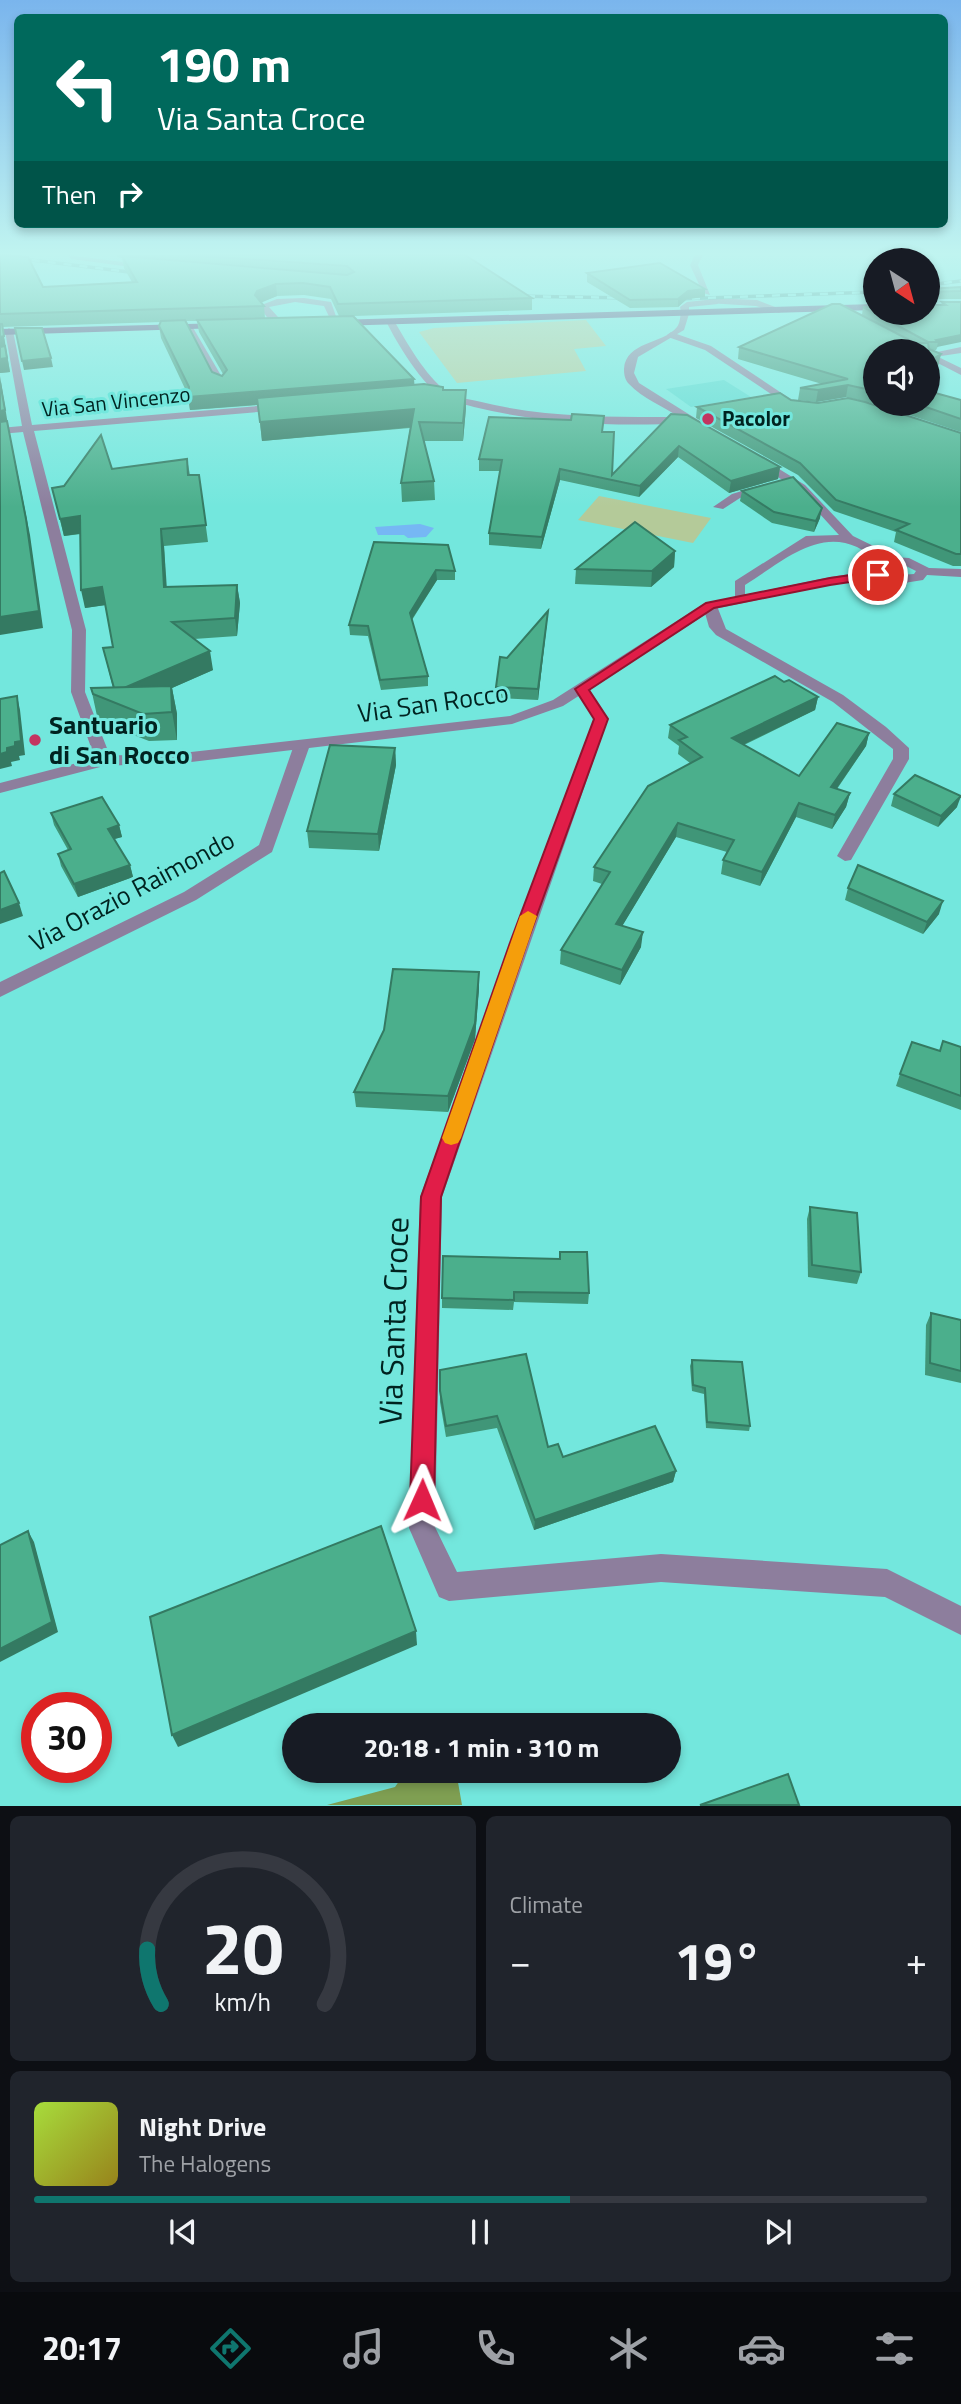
<!DOCTYPE html>
<html lang="en">
<head>
<meta charset="utf-8">
<style>
  body { margin:0; font-family:"Titillium Web",sans-serif; background:#20242c; color:#f1f3f6; height:100vh; display:flex; flex-direction:column; font-size:26px; white-space:nowrap }
  * { box-sizing:border-box; margin:0 }
  p { font-size:23px; color:#9ea1a6 }
  .icon { flex:none; width:38px; height:38px; fill:none; stroke:currentColor; stroke-width:2; stroke-linecap:round; stroke-linejoin:round }
  .map { position:relative; height:1806px; overflow:hidden }
  .drawer { display:flex; flex-direction:column; gap:10px; padding:10px; background:#0d0f14; flex:1 }
  .drawer>* { flex:none }
  .guide { position:absolute; left:14px; top:14px; width:934px; height:214px; border-radius:10px; box-shadow:0 4px 10px #0003; background:#00695c; color:#fff; overflow:hidden }
  .needle { width:46px; rotate:144deg }
  .controls { position:absolute; left:863px; top:248px; display:grid; gap:14px }
  .controls a { display:grid; place-items:center; width:77px; height:77px; border-radius:50%; background:#171b24; box-shadow:0 4px 10px #0003; font-size:35px }
  .speed { position:absolute; left:21px; top:1692px; display:flex; gap:14px; font-size:35px; font-weight:700; text-align:center }
  .speed>* { display:grid; place-content:center; width:91px; height:91px; border-radius:50%; background:#171b24; box-shadow:0 4px 10px #0003; line-height:1 }
  .speed .limit { border:10px solid #d22; background:#fff; color:#111 }
  .pin { position:absolute; display:grid; place-items:center; width:60px; height:60px; color:#fff; margin:-30px; border:4px solid #fff; border-radius:50%; box-shadow:0 2px 7px #0007 }
  .me { position:absolute; width:77px; margin:-38px; rotate:1deg; stroke-linejoin:round; filter:drop-shadow(0 0 5px #0008) }
  .turn { display:flex; align-items:center; gap:24px; height:147px; padding:0 28px; font-size:32px }
  .turn .icon { width:91px; height:91px; stroke-width:2.5 }
  .turn b { display:block; font-size:49px; line-height:60px }
  .then { display:flex; align-items:center; height:66px; padding:0 28px; background:#0003; gap:14px; font-size:26px }
  .big { font-size:52px; font-weight:700; line-height:1.1 }
  .drawer .card { flex:1; display:flex; flex-direction:column; justify-content:center; gap:10px; min-width:0; padding:0 24px; border-radius:10px; background:#20242c }
  .drawer .dial { align-items:center; gap:0 }
  .dial svg { height:182px; overflow:visible; fill:none; stroke:#363941; stroke-width:7; stroke-linecap:round; text-anchor:middle }
  .dial text { fill:#f1f3f6; stroke:none }
  .song { display:flex; align-items:center; gap:21px }
  .cover { width:84px; height:84px; border-radius:10px; background:linear-gradient(135deg,hsl(80 70% 55%),hsl(50 70% 35%)) }
  .played { height:7px; border-radius:4px; background:linear-gradient(90deg,#0f766e 60%,#363941 60%) }
  .keys { display:flex; justify-content:space-around; direction:ltr }
  .heat { display:flex; justify-content:space-between; align-items:center; font-size:38px; direction:ltr }
  .drawer .tiles { flex:1; display:grid; gap:10px; grid-template-columns:1fr 1fr }
  .card:last-child { grid-column:span 2 }
  .trip { position:absolute; left:282px; top:1713px; width:399px; height:70px; border-radius:35px; background:#171b24; box-shadow:0 4px 10px #0003; font-weight:700; line-height:70px; text-align:center }
  .tab-bar { display:flex; height:112px; justify-content:space-around; align-items:center; background:#090b0e; color:#9ea1a6 }
  .tab-bar .icon { width:49px; height:49px }
  .tab-bar .on { color:#0f766e }
  .tab-bar b { font-size:32px; color:#f1f3f6 }
  .map>svg:first-child { display:block }
  .built { fill:#59dad0 }
  .green { fill:#b4ca99 }
  .forest { fill:#7f9f52 }
  .water { fill:#76b7f4 }
  .lines { fill:none; stroke-linecap:round; stroke-linejoin:round }
  .service { fill:#8d7e9d; fill-rule:evenodd }
  .minor { fill:#8d7e9d; fill-rule:evenodd }
  .tertiary { fill:#8d7e9d; fill-rule:evenodd }
  .primary { fill:#563a6f; fill-rule:evenodd }
  .rail-casing { stroke:#3d8b85; stroke-width:3.5 }
  .rail { stroke:#73e7dd; stroke-width:2.5; stroke-dasharray:8; stroke-linecap:butt }
  .wall { fill:#409678; fill-rule:evenodd }
  .shaded-wall { fill:#347a62 }
  .building { fill:#4baf8c; stroke:#347a62; stroke-width:2 }
  .route { fill:#e11d48; stroke:#92132f; stroke-width:2 }
  .slow { fill:#f59e0b }
  .poi-dot { fill:#c33560; stroke:#73e7dd; stroke-width:2.5 }
  .labels { text-anchor:middle; stroke-width:6; stroke-linejoin:round; paint-order:stroke }
  .far-street-label { font-size:21px; fill:#002320; stroke:#73e7dd }
  .far-poi-label { font-size:21px; font-weight:bold; fill:#002320; stroke:#73e7dd; text-anchor:start }
  .street-label { font-size:26px; fill:#002320; stroke:#73e7dd }
  .poi-label { font-size:26px; font-weight:bold; fill:#002320; stroke:#73e7dd; text-anchor:start }
  .near-street-label { font-size:32px; fill:#002320; stroke:#73e7dd }
</style>
</head>
<body>
<div class="map">
<svg width="961" height="1806" viewBox="0 0 961 1806">
  <rect width="100%" height="100%" fill="#73e7dd"/>
  <!-- built -->
  <polygon class="built" points="724,380 751,397 691,407 666,389"/>
  <!-- green -->
  <g class="green">
    <polygon points="586,320 606,346 574,349 586,371 457,383 419,332 434,328"/>
    <polygon points="599,496 711,518 693,543 578,520"/>
  </g>
  <!-- forest -->
  <polygon class="forest" points="406,1771 456,1771 462,1805 327,1805 395,1787"/>
  <!-- water -->
  <polygon class="water" points="420,524 434,528 426,537 408,538 404,535 378,535 375,527"/>
  <g class="lines">
    <!-- service -->
    <g class="service">
      <polygon points="715,299 718,304 689,307 689,312 685,315 681,312 680,307 687,302"/>
      <polygon points="671,332 711,346 801,406 792,408 705,350 668,337 667,335"/>
      <polygon points="961,347 961,353 928,358 928,354"/>
      <polygon points="765,484 771,487 769,489 740,498 723,509 713,507 732,494"/>
    </g>
    <!-- minor -->
    <g class="minor">
      <polygon points="68,255 146,265 150,267 146,269 71,259"/>
      <polygon points="695,255 703,255 698,265 710,295 703,293 690,265"/>
      <polygon points="304,298 331,302 339,325 333,325 324,306 295,302 269,307 278,317 278,324 274,327 259,306 277,299"/>
      <polygon points="710,298 757,300 783,310 779,313 756,306 707,303"/>
      <path d="M685 309 689 314 684 330 638 357 634 373 639 383 706 425 707 427 702 430 688 423C618 427 543 424 474 407 465 404 452 403 443 398 423 386 396 342 386 321L393 319C408 344 424 374 447 392 455 398 468 399 477 401 543 418 612 417 679 417 664 407 642 398 629 384 625 380 624 375 624 369 626 341 662 345 677 327 680 323 680 318 681 312Z"/>
      <polygon points="185,324 192,326 226,384 224,386 216,384"/>
      <polygon points="9,328 13,331 32,425 282,404 287,407 282,410 34,431 86,630 85,692 112,761 104,766 96,761 71,692 72,630 23,432 0,434 0,428 22,426 5,331"/>
      <path d="M755 459H763L805 485 853 536 896 557V563C884 565 868 553 857 547 816 528 778 565 745 585V602H735V581L806 536 839 535 797 489 755 463Z"/>
      <polygon points="710,602 717,606 726,629 843,695 886,727 909,748 909,759 851,860 845,861 837,856 893,759 893,749 833,702 716,635 709,627 703,606"/>
      <polygon points="582,685 587,686 608,719 442,1197 435,1527 457,1572 661,1554 887,1569 961,1606 961,1635 885,1597 661,1582 449,1601 439,1597 409,1528 420,1197 594,719 575,689"/>
      <polygon points="302,740 310,745 272,852 196,900 0,997 0,982 184,892 259,845 294,745"/>
    </g>
    <!-- tertiary -->
    <g class="tertiary">
      <polygon points="928,352 961,368 961,375 928,358"/>
      <path d="M894 557 909 558 929 568 961 569V577L927 575 923 580 904 583 885 577 830 585 714 609 563 706 512 724 191 762 104 766 0 793V783L104 756 191 752 510 716 553 700 705 603 830 577 877 570 876 568 882 559ZM902 564 916 571 914 574 900 575 889 568 890 565Z"/>
    </g>
    <!-- primary -->
    <g class="primary">
      <polygon points="875,304 875,310 336,326 332,323 336,320"/>
      <polygon points="224,323 224,327 221,328 0,335 0,329"/>
    </g>
    <defs>
      <g id="rail">
        <polyline points="0,256 145,274"/>
        <polyline points="928,285 961,281"/>
        <polyline points="511,296 630,298"/>
        <polyline points="676,299 875,292"/>
      </g>
    </defs>
    <!-- rail casing -->
    <use href="#rail" class="rail-casing"/>
    <!-- rail -->
    <use href="#rail" class="rail"/>
  </g>
  <!-- wall -->
  <g class="wall">
    <path d="M0 255 43 287 132 282 124 268 122 258 117 257V255H465L532 298V310L354 316 414 379V385L443 390H466V408L463 441H424L434 481 435 500 402 502 401 483 410 428 262 441 258 405 190 410 188 395 161 338 159 326 161 322 2 327 10 372 0 373ZM304 295 331 299 339 316 265 318 264 306 261 302 277 296ZM185 321H197L199 332 223 374 222 376 212 372Z"/>
    <polygon points="587,273 705,289 705,297 687,299 678,307 630,308 587,282"/>
    <polygon points="961,287 961,299 928,299 928,289"/>
    <polygon points="942,302 961,302 936,350 932,350 941,354 938,366 875,352 875,404 846,397 816,402 798,400 800,388 822,384 738,359 739,347 862,315 863,307 941,305"/>
    <polygon points="791,400 961,433 961,566 953,566 894,542 896,532 834,511 798,475 696,418 697,407"/>
    <polygon points="961,400 961,432 876,404 928,404"/>
    <polygon points="671,414 780,467 778,479 729,493 678,457 639,497 560,480 541,549 489,545 489,533 500,471 479,471 479,459 603,432 612,475"/>
    <polygon points="187,459 190,475 199,475 208,542 164,546 166,587 237,585 240,603 237,636 194,639 213,670 172,688 177,714 177,740 149,741 100,722 97,716 91,688 113,688 103,648 113,647 105,605 85,608 81,534 64,536 52,488"/>
    <polygon points="742,491 820,518 814,532 772,523 740,501"/>
    <polygon points="374,542 455,571 455,580 437,580 412,620 428,676 428,686 381,690 368,636 350,635 349,625"/>
    <polygon points="675,551 674,567 651,587 575,584 576,569"/>
    <polygon points="547,622 538,700 496,698 496,687"/>
    <polygon points="784,682 818,697 815,710 744,745 799,776 869,733 866,746 837,789 850,793 846,807 832,829 796,817 760,886 721,874 723,860 727,852 676,837 622,926 641,947 620,985 560,964 561,950 602,884 593,881 594,867 690,763 678,754 679,746 668,738 670,725"/>
    <polygon points="395,748 396,765 379,851 309,848 307,831"/>
    <polygon points="894,794 957,807 938,827 891,806"/>
    <polygon points="51,813 119,825 122,837 114,839 130,865 133,877 78,897 61,866 58,854 68,850 54,825"/>
    <polygon points="848,888 939,914 923,934 845,900"/>
    <polygon points="479,988 475,1039 448,1112 356,1107 354,1092"/>
    <polygon points="961,1047 961,1110 896,1086 900,1074 939,1051"/>
    <polygon points="810,1207 861,1272 857,1284 808,1277 807,1219"/>
    <polygon points="560,1252 589,1293 588,1304 514,1302 513,1310 442,1308 442,1298 559,1259"/>
    <polygon points="931,1313 961,1320 961,1383 925,1375 926,1325"/>
    <polygon points="692,1360 750,1426 749,1431 706,1428 704,1394 692,1391 690,1366"/>
    <polygon points="440,1370 563,1457 676,1471 673,1482 534,1530 497,1428 446,1437 440,1402"/>
  </g>
  <!-- shaded-wall -->
  <g class="shaded-wall">
    <polygon points="276,284 277,296 258,304 257,308 255,295 257,291"/>
    <polygon points="705,289 705,297 687,299 678,307 678,299 688,291"/>
    <polygon points="2,324 10,372 0,373 0,337"/>
    <polygon points="961,335 961,342 937,347 938,342 936,340"/>
    <polygon points="941,354 938,366 928,372 928,362"/>
    <polygon points="51,358 53,367 24,370 22,361"/>
    <polygon points="0,376 8,425 30,535 43,628 0,635"/>
    <polygon points="414,379 415,392 190,410 188,397"/>
    <polygon points="848,385 846,397 816,402 818,390"/>
    <polygon points="466,390 466,408 463,441 463,423"/>
    <polygon points="414,409 414,427 262,441 260,422"/>
    <polygon points="679,446 678,457 639,497 640,486"/>
    <polygon points="780,467 778,479 729,493 731,481"/>
    <polygon points="560,469 560,480 541,549 542,537"/>
    <polygon points="822,508 820,518 814,532 816,521"/>
    <polygon points="80,516 84,533 64,536 60,519"/>
    <polygon points="161,529 164,546 168,605 164,587"/>
    <polygon points="675,551 674,567 651,587 652,571"/>
    <polygon points="436,570 437,580 410,622 410,613"/>
    <polygon points="237,585 240,603 237,636 235,618"/>
    <polygon points="102,587 106,605 85,608 81,590"/>
    <polygon points="548,611 547,622 538,700 538,689"/>
    <polygon points="210,651 213,670 172,688 177,714 177,740 172,712 115,692"/>
    <polygon points="17,696 20,710 25,755 19,756 20,760 11,762 12,766 0,769 0,754 7,748"/>
    <polygon points="818,697 815,710 730,751 732,738"/>
    <polygon points="869,733 866,746 828,801 831,787"/>
    <polygon points="395,748 396,765 379,851 378,834"/>
    <polygon points="850,793 846,807 832,829 835,815"/>
    <polygon points="961,796 957,807 938,827 941,816"/>
    <polygon points="799,803 796,817 760,886 762,872"/>
    <polygon points="678,823 676,837 615,938 616,924"/>
    <polygon points="119,825 122,837 111,840 108,829"/>
    <polygon points="130,865 133,877 78,897 74,884"/>
    <polygon points="943,901 939,914 923,934 927,922"/>
    <polygon points="19,903 23,916 0,924 0,910"/>
    <polygon points="643,932 641,947 620,985 622,970"/>
    <polygon points="479,972 479,988 475,1039 448,1112 448,1096"/>
    <polygon points="676,1471 673,1482 534,1530 535,1520"/>
    <polygon points="28,1531 34,1542 58,1632 0,1662 0,1649"/>
    <polygon points="416,1631 417,1645 178,1747 172,1735"/>
  </g>
  <!-- building -->
  <g class="building">
    <polygon points="0,255 28,257 43,287 137,282 122,256 347,275 354,272 347,266 187,255 465,255 532,298 338,304 330,287 303,283 276,284 257,291 255,295 264,306 0,314"/>
    <polygon points="660,263 705,289 688,291 678,299 630,300 587,273"/>
    <polygon points="961,287 961,291 929,292 928,291 928,289"/>
    <polygon points="942,302 961,302 961,335 936,340 938,342 928,342 863,307 875,307 875,313 928,313 928,305 946,305"/>
    <polygon points="832,304 840,304 915,343 928,343 929,349 941,354 928,362 928,352 875,352 875,391 848,385 818,390 800,388 848,379 739,347"/>
    <polygon points="353,316 414,379 188,397 189,387 159,326 161,321 185,320 212,372 222,376 227,370 197,320"/>
    <polygon points="0,324 2,324 4,336 0,337"/>
    <polygon points="15,328 42,328 51,358 22,361"/>
    <polygon points="5,346 7,358 0,359 0,347"/>
    <polygon points="0,382 5,410 0,411"/>
    <polygon points="424,384 443,387 443,390 466,390 463,423 419,422 434,481 401,483 414,409 260,422 257,398"/>
    <polygon points="928,391 961,400 961,419 917,404 928,404"/>
    <polygon points="780,393 791,400 818,403 848,398 865,402 961,433 961,554 956,554 896,530 909,524 836,500 800,463 697,407"/>
    <polygon points="572,414 604,416 602,432 614,432 612,475 671,414 687,415 780,467 731,481 679,446 640,486 560,469 542,537 489,533 502,460 479,459 489,417 571,420"/>
    <polygon points="7,421 26,519 39,611 0,617 0,422"/>
    <polygon points="101,435 112,469 187,459 188,475 199,475 206,525 161,529 164,587 237,585 235,618 172,622 210,651 124,688 114,688 103,648 113,647 102,587 81,590 80,516 60,519 52,488 64,486"/>
    <polygon points="793,477 822,508 816,521 774,512 742,491"/>
    <polygon points="635,522 675,551 652,571 576,569"/>
    <polygon points="374,542 448,545 455,571 436,570 410,613 428,676 380,680 368,626 349,625"/>
    <polygon points="548,611 538,689 496,687 500,657 507,658"/>
    <polygon points="775,676 784,682 789,680 818,697 732,738 799,776 837,723 869,733 831,787 850,793 835,815 799,803 762,872 723,860 734,840 678,823 616,924 643,932 622,970 561,950 610,872 594,867 648,786 702,757 679,740 687,737 670,725"/>
    <polygon points="171,686 172,712 143,714 93,694 91,688"/>
    <polygon points="17,696 21,741 15,742 15,746 7,748 7,752 0,754 0,699"/>
    <polygon points="330,745 395,748 378,834 307,831"/>
    <polygon points="915,775 961,796 941,816 894,794"/>
    <polygon points="102,797 119,825 108,829 130,865 74,884 58,854 71,849 51,813"/>
    <polygon points="858,865 943,901 927,922 848,888"/>
    <polygon points="4,871 19,903 0,910 0,873"/>
    <polygon points="393,969 479,972 475,1023 448,1096 354,1092 384,1030"/>
    <polygon points="943,1041 961,1047 961,1096 900,1074 912,1042 940,1051"/>
    <polygon points="810,1207 857,1213 861,1272 812,1265"/>
    <polygon points="560,1252 587,1252 589,1293 514,1292 514,1300 442,1298 443,1256 560,1259"/>
    <polygon points="931,1313 961,1320 961,1371 930,1363"/>
    <polygon points="526,1354 548,1447 558,1444 563,1457 655,1426 676,1471 535,1520 497,1416 446,1426 440,1391 440,1370"/>
    <polygon points="692,1360 742,1362 750,1426 707,1422 705,1388 693,1385"/>
    <polygon points="381,1526 416,1631 172,1735 150,1617"/>
    <polygon points="28,1531 52,1622 0,1649 0,1545"/>
    <polygon points="788,1774 799,1805 700,1805"/>
  </g>
  <!-- sky -->
  <linearGradient id="sky" x2="0" y2="1"><stop stop-color="#7ab5ed"/><stop offset="0.5" stop-color="#c0f4f0"/><stop offset="1" stop-color="#c0f4f0" stop-opacity="0"/></linearGradient>
  <rect width="961" height="507" fill="url(#sky)"/>
  <!-- route -->
  <polygon class="route" points="878,571 884,575 883,577 830,585 714,608 589,690 608,719 528,940 441,1197 434,1500 431,1509 422,1512 414,1509 410,1500 421,1197 511,940 594,719 575,689 706,603 830,578"/>
  <!-- slow -->
  <polygon class="slow" points="528,911 537,916 461,1138 458,1143 451,1145 445,1143 442,1138 520,916"/>
  <!-- markers -->
  <g class="poi-dot">
    <circle cx="708" cy="419" r="7"/>
    <circle cx="35" cy="740" r="7"/>
  </g>
  <g class="labels">
    <!-- far-street labels -->
    <g class="far-street-label">
      <text transform="translate(116 402) rotate(-6)" y="7">Via San Vincenzo</text>
    </g>
    <!-- far-poi labels -->
    <g class="far-poi-label">
      <text x="722" y="426">Pacolor</text>
    </g>
    <!-- street labels -->
    <g class="street-label">
      <text transform="translate(433 703) rotate(-8)" y="9">Via San Rocco</text>
      <text transform="translate(132 891) rotate(-28)" y="9">Via Orazio Raimondo</text>
    </g>
    <!-- poi labels -->
    <g class="poi-label">
      <text x="49" y="734">Santuario<tspan x="49" dy="30">di San Rocco</tspan></text>
    </g>
    <!-- near-street labels -->
    <g class="near-street-label">
      <text transform="translate(394 1321) rotate(-88)" y="11">Via Santa Croce</text>
    </g>
  </g>
</svg>
<div class="controls">
<a><svg class="needle" viewBox="-14 -14 28 28"><path d="M0-13l5 13h-10z" fill="#e53935"/><path d="M0 13l5-13h-10z" fill="#9ea1a6"/></svg></a>
<a><svg class="icon" aria-label="sound" viewBox="0 0 24 24"><path d="M4 9h4l5-4v14l-5-4H4zM17 9q2 3 0 6"/></svg></a>
</div>
<div class="speed"><div class="limit">30</div></div>
<div class="pin" style="left:878px;top:575px;background:#d93025"><svg class="icon" aria-label="arrive" viewBox="0 0 24 24"><path d="M6 21V4h12l-3 4 3 4H6"/></svg></div>
<svg class="me" style="left:422px;top:1500px" viewBox="-20 -20 40 40"><path d="M0-17L14 15 0 8-14 15z" fill="#e11d48" stroke="#fff" stroke-width="4"/></svg>
<div class="trip">20:18 · 1 min · 310 m</div>
<div class="guide">
<div class="turn"><svg class="icon" aria-label="left" viewBox="0 0 24 24"><path d="M17 20v-9H6M10 6l-5 5 5 5"/></svg><div><b>190 m</b>Via Santa Croce</div></div>
<div class="then">Then<svg class="icon" aria-label="right" viewBox="0 0 24 24"><path d="M7 20v-9h11M14 6l5 5-5 5"/></svg></div>
</div>
</div>
<section class="drawer">
<div class="tiles">
<div class="card dial"><svg viewBox="0 0 100 80">
<path d="M14 69A42 42 0 1 1 86 69"/>
<path d="M14 69A42 42 0 0 1 8 45" stroke="#0f766e"/>
<text x="50" y="56" font-size="32" font-weight="700">20</text>
<text x="50" y="72" font-size="11">km/h</text>
</svg></div>
<div class="card"><p>Climate</p>
<div class="heat"><a>−</a><b class="big">19°</b><a>+</a></div>
</div>
<div class="card">
<div class="song"><i class="cover"></i><div><b>Night Drive</b><p>The Halogens</p></div></div>
<div class="played"></div>
<div class="keys"><svg class="icon" aria-label="previous" viewBox="0 0 24 24"><path d="M18 5L8 12l10 7zM5 5v14"/></svg><svg class="icon" aria-label="pause" viewBox="0 0 24 24"><path d="M8 5v14M16 5v14"/></svg><svg class="icon" aria-label="next" viewBox="0 0 24 24"><path d="M6 5l10 7-10 7zM19 5v14"/></svg></div>
</div>
</div>
</section>
<nav class="tab-bar">
<b>20:17</b>
<svg class="icon on" aria-label="directions" viewBox="0 0 24 24"><path d="M12 3l9 9-9 9-9-9zM9 14v-3h6M13 9l2 2-2 2"/></svg>
<svg class="icon" aria-label="music" viewBox="0 0 24 24"><path d="M9 18V5l10-2v13"/><circle cx="6" cy="18" r="3"/><circle cx="16" cy="16" r="3"/></svg>
<svg class="icon" aria-label="phone" viewBox="0 0 24 24"><path d="M5 4h4l2 5-3 2q2 4 5 5l2-3 5 2v4C11 20 4 13 5 4z"/></svg>
<svg class="icon" aria-label="climate" viewBox="0 0 24 24"><path d="M12 3v18M4 7l16 10M4 17L20 7"/></svg>
<svg class="icon" aria-label="car" viewBox="0 0 24 24"><path d="M5 17H2v-5l4-1 3-4h7l3 4 3 1v5h-3M9 17h6M6 11h13"/><circle cx="7" cy="17" r="2"/><circle cx="17" cy="17" r="2"/></svg>
<svg class="icon" aria-label="filters" viewBox="0 0 24 24"><path d="M4 7h16M4 17h16"/><circle cx="9" cy="7" r="2"/><circle cx="15" cy="17" r="2"/></svg>
</nav>
</body>
</html>
